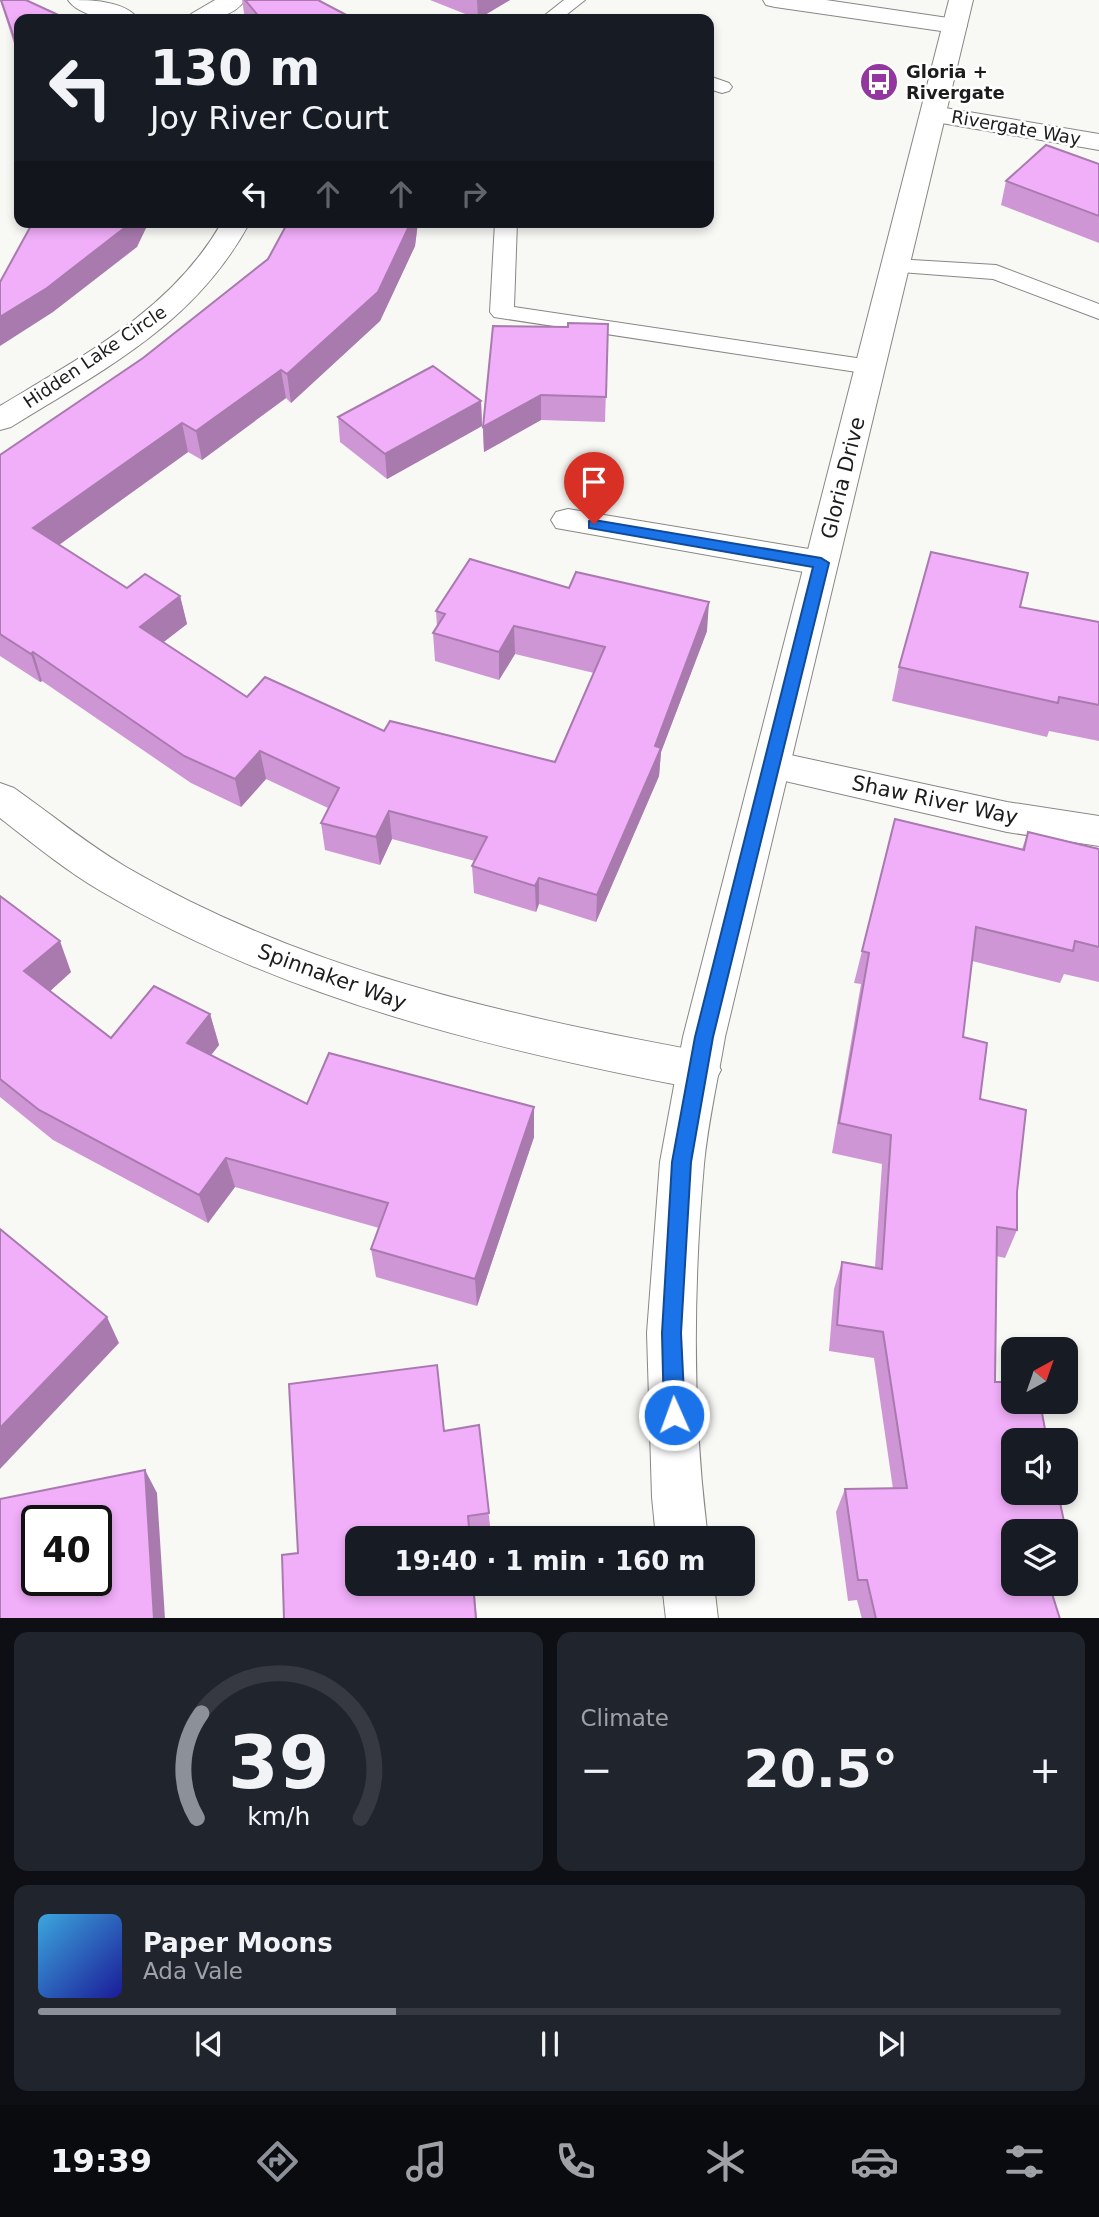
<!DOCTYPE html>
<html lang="en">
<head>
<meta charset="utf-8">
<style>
  body { margin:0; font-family:"DejaVu Sans",sans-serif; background:#20242c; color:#f1f3f6; height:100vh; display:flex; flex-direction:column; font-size:26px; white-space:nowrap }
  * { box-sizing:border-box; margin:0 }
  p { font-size:23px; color:#9ea1a6 }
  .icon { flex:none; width:38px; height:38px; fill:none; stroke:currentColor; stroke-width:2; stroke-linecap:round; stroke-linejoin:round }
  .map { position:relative; height:1618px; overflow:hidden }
  .panel { display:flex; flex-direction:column; gap:14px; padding:14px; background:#0d0f14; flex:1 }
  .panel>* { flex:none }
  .hud { position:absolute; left:14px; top:14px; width:700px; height:214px; border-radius:14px; box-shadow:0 4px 10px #0003; background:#171b24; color:#f1f3f6; overflow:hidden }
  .needle { width:46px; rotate:40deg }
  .buttons { position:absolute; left:1001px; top:1337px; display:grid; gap:14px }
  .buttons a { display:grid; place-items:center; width:77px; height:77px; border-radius:14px; background:#171b24; box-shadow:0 4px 10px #0003; font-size:35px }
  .speed { position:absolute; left:21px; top:1505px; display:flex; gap:14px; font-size:35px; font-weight:700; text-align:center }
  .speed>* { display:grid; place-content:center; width:91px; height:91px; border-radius:50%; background:#171b24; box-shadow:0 4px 10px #0003; line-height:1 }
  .speed .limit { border:4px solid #111; border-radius:10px; background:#fff; color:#111 }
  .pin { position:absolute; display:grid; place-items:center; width:60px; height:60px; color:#fff; margin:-72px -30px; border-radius:50% 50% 50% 0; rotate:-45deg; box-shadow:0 0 7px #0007 }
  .pin .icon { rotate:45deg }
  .me { position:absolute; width:77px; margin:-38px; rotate:358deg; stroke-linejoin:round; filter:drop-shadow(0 0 5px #0008) }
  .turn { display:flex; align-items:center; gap:24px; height:147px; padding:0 21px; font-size:32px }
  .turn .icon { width:91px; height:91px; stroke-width:2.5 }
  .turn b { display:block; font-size:49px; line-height:60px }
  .lanes { display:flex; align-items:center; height:66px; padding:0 21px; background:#0003; justify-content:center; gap:35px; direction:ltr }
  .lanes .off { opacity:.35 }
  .big { font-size:52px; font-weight:600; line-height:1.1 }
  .panel .card { flex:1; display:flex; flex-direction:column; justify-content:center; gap:10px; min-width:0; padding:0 24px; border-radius:14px; background:#20242c }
  .panel .dial { align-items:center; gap:0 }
  .dial svg { height:182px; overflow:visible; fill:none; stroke:#363941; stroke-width:7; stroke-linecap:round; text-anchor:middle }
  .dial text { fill:#f1f3f6; stroke:none }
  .song { display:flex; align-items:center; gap:21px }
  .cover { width:84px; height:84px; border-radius:10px; background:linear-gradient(135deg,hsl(200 70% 55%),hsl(240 70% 35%)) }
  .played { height:7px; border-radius:4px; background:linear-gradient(90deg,#8c9099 35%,#363941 35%) }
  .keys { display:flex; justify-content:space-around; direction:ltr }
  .heat { display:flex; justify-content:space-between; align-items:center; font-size:38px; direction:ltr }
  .panel .tiles { flex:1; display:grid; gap:14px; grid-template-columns:1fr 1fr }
  .card:last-child { grid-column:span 2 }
  .trip { position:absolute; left:345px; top:1526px; width:410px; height:70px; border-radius:14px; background:#171b24; box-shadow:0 4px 10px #0003; font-weight:600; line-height:70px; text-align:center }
  .tab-bar { display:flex; height:112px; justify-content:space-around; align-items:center; background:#090b0e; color:#9ea1a6 }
  .tab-bar .icon { width:49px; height:49px }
  .tab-bar .current { color:#8c9099 }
  .tab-bar b { font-size:32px; color:#f1f3f6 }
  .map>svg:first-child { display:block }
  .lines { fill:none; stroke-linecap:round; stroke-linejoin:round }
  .service-casing { stroke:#878885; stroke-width:2 }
  .minor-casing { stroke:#878885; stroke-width:2 }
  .tertiary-casing { stroke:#878885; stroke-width:2 }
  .service { fill:#fff; fill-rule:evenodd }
  .minor { fill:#fff; fill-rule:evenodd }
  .tertiary { fill:#fff; fill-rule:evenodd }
  .wall { fill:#cf96d6 }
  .shaded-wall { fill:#a97aae }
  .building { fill:#f1aef9; stroke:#a97aae; stroke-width:2; fill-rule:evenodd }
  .route { fill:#1a73e8; stroke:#114b97; stroke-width:2 }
  .labels { text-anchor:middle; stroke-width:5; stroke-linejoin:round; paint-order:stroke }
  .far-poi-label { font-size:18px; font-weight:bold; fill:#1c1c1b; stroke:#fff; text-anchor:start }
  .far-street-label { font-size:18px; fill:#1c1c1b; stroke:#fff }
  .street-label { font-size:21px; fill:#1c1c1b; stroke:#fff }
</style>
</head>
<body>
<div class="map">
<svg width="1099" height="1619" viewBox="0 0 1099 1619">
  <rect width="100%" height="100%" fill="#f8f9f5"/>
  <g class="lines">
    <defs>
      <g id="service">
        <polygon points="564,0 585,0 561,19 540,19"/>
        <polygon points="709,76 729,83 732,87 729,91 722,93 709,89"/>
        <polygon points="495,222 517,222 514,307 870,360 878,362 882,367 878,372 870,374 494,317 490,312"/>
        <polygon points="895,259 996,265 1099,304 1099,319 993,279 887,271 884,266 887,261"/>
      </g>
      <g id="minor">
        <path d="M68 0C89 0 125 0 138 19 118 20 81 19 68 0Z"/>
        <path d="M215 0H245C232 19 209 19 188 19L191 14Z"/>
        <polygon points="763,0 826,0 955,19 964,21 967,26 964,31 955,33 775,7 766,5"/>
        <polygon points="933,106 1099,134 1099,150 924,120 920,114 924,108"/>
        <path d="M222 222H250C195 324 106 368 11 427L0 430V406C83 356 173 309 222 222Z"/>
        <polygon points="568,509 821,551 833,555 838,563 833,571 821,575 556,528 551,520 556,512"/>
        <polygon points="772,751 1007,802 1099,816 1099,846 1007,832 759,775 753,765 759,755"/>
        <path d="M0 783 14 788C51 814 87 844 126 867 303 970 500 1014 699 1051L714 1057 721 1070 714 1083 699 1089C491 1049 283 999 99 890 64 869 32 843 0 818Z"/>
      </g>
      <g id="tertiary">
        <path d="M949 0H973L725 1037C718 1079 708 1122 704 1164 693 1288 692 1415 708 1538H656L652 1497 647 1333 660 1162 683 1037Z"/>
        <polygon points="662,1584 714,1584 718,1619 666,1619"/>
      </g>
    </defs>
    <!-- service casing -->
    <use href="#service" class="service-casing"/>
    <!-- minor casing -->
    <use href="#minor" class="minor-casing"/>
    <!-- tertiary casing -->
    <use href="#tertiary" class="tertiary-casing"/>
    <!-- service -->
    <use href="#service" class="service"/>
    <!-- minor -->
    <use href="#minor" class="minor"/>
    <!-- tertiary -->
    <use href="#tertiary" class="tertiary"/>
  </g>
  <!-- wall -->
  <g class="wall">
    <polygon points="0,0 26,0 19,19 19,59"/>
    <polygon points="242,0 318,0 354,19 245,19"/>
    <polygon points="430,0 510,0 478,19"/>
    <polygon points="1099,164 1099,243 1001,205 1006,181"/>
    <polygon points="288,222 418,222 415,246 380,321 291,403 286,398 202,460 188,452 59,545 127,588 180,596 187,624 163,642 247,697 384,731 555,762 594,673 515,654 499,680 435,661 433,633 437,627 436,611 707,631 661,752 659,776 596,922 539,904 536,912 474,893 472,866 475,861 392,839 380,865 325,850 321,823 328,808 266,779 241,807 191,783 42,681 40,682 0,656 0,455 143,358 268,259"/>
    <polygon points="608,324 605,422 541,420 484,452 483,427 568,327"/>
    <polygon points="481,401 482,426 387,479 340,442 338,417"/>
    <polygon points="1020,607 1099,622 1099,741 1049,731 1047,737 892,701 899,667"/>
    <polygon points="895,819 1022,849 1028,832 1099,849 1099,982 1064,974 1060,983 972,961 963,1037 980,1099 1017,1192 1017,1230 1005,1258 996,1256 995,1382 1013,1584 1066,1584 1066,1532 1074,1575 1058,1595 1053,1596 1059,1619 862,1619 857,1600 848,1601 836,1512 845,1489 893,1489 874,1358 829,1351 834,1289 842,1262 875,1267 882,1164 832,1153 861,984 854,983"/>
    <polygon points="0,896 71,972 50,991 111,1038 210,1014 219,1045 211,1055 307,1104 534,1137 477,1306 376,1277 371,1249 379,1228 235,1187 208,1223 53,1140 0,1097"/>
    <polygon points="437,1365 444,1431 479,1425 491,1535 471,1538 357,1538 357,1584 474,1584 477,1619 284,1619 282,1555 298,1553 289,1384"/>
  </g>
  <!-- shaded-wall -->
  <g class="shaded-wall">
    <polygon points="477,0 510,0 478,19"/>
    <polygon points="132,222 149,222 137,247 53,312 0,346 0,317"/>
    <polygon points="411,222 418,222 415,246 380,321 291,403 287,374"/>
    <polygon points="281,370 286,398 202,460 196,431"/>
    <polygon points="541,395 541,420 484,452 483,427"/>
    <polygon points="481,401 482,426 387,479 385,454"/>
    <polygon points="182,423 188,452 42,557 33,528"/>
    <polygon points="180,596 187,624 147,655 140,627"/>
    <polygon points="709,602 707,631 661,752 659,776 596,922 597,895"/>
    <polygon points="514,626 515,654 499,680 499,652"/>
    <polygon points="33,652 42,681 40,682 31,654"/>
    <polygon points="260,751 266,779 241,807 235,779"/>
    <polygon points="389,811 392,839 380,865 376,837"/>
    <polygon points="539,878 539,904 536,912 535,886"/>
    <polygon points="60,941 71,972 37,1003 24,971"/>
    <polygon points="210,1014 219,1045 197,1073 187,1043"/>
    <polygon points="534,1107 534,1137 477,1306 475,1279"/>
    <polygon points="226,1158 235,1187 208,1223 199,1195"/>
    <polygon points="107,1317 119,1343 0,1469 0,1428"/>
    <polygon points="145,1470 157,1493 165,1619 154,1619"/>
  </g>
  <!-- building -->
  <g class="building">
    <polygon points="1,0 26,0 67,19 19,19 19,52"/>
    <polygon points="245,0 318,0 354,19 261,19"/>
    <polygon points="1046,145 1099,164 1099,216 1006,181"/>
    <polygon points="33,222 132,222 47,288 0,317 0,282"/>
    <polygon points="288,222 411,222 378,292 287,374 281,370 196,431 182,423 33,528 127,588 145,574 180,596 140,627 247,697 265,677 384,731 390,721 555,762 605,647 514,626 499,652 433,633 445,614 436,611 470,559 569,588 576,572 709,602 655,746 661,748 597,895 539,878 535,886 472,866 487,837 389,811 376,837 321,823 339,788 260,751 235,779 184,756 33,652 31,654 0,634 0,455 143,358 268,259"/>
    <polygon points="568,323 608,324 606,397 541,395 483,427 493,326 568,327"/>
    <polygon points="433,366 481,401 385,454 338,417"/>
    <polygon points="931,552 1028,573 1020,607 1099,622 1099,705 1059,697 1058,703 899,667"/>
    <polygon points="895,819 1024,850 1028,832 1099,849 1099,947 1075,941 1073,951 976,927 963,1037 987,1043 980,1099 1026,1110 1017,1192 1017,1230 997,1227 995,1382 1013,1382 1013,1402 1040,1402 1047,1440 1013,1440 1013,1493 1058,1493 1066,1531 1013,1531 1013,1584 1049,1584 1060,1619 876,1619 867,1580 858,1580 845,1489 907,1488 883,1332 837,1325 842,1262 882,1269 891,1135 839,1123 869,953 862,951"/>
    <polygon points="0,896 60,941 24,971 111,1038 154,986 210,1014 187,1043 307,1104 329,1053 534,1107 475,1279 371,1249 388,1203 226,1158 199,1195 39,1110 0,1079"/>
    <polygon points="0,1229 107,1317 0,1428"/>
    <polygon points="437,1365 444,1431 479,1425 489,1513 468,1516 470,1538 357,1538 357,1584 473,1584 476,1619 284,1619 282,1555 298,1553 289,1384"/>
    <path d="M145 1470 154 1619H0V1499ZM37 1521H96V1580H37Z"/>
    <polygon points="1066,1532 1074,1575 1066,1575"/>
  </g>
  <!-- route -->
  <polygon class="route" points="594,520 821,558 829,563 713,1037 691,1162 681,1333 685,1415 682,1422 674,1425 667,1422 664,1415 662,1333 672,1162 695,1037 813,567 589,528 589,521"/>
  <!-- icons -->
  <defs>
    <symbol id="bus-disc" viewBox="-11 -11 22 22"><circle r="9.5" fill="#9436a0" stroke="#fff"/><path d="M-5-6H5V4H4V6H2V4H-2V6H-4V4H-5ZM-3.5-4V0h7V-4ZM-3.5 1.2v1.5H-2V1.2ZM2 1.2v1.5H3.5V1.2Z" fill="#fff"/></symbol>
  </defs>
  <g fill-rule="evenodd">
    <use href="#bus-disc" x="857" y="60" width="44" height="44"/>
  </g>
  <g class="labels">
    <!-- far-poi labels -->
    <g class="far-poi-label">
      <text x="906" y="78">Gloria +<tspan x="906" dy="21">Rivergate</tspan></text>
    </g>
    <!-- far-street labels -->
    <g class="far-street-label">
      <text transform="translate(1016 128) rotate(10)" y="6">Rivergate Way</text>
      <text transform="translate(95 357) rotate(-34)" y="6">Hidden Lake Circle</text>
    </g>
    <!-- street labels -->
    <g class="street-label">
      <text transform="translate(843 478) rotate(-76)" y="7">Gloria Drive</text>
      <text transform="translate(935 800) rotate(12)" y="7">Shaw River Way</text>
      <text transform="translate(332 977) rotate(20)" y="7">Spinnaker Way</text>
    </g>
  </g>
</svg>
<div class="buttons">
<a><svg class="needle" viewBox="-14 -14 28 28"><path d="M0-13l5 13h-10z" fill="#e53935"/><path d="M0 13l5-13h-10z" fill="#9ea1a6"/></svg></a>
<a><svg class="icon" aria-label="sound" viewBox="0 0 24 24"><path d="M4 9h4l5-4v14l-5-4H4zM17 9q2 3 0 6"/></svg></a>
<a><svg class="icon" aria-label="layers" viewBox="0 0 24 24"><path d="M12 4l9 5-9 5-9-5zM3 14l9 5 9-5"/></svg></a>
</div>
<div class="speed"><div class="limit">40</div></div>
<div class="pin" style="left:594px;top:524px;background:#d93025"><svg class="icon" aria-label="arrive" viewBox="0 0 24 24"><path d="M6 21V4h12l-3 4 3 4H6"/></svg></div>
<svg class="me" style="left:674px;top:1415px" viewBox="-20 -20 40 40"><circle r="17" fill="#1a73e8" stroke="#fff" stroke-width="3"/><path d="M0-11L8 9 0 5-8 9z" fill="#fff"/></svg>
<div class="trip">19:40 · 1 min · 160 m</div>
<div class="hud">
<div class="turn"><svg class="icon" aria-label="left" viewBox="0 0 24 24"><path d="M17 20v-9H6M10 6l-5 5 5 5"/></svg><div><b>130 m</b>Joy River Court</div></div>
<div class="lanes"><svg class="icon" aria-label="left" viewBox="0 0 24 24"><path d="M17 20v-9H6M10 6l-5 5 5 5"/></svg><svg class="icon off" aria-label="ahead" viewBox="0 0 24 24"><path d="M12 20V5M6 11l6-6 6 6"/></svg><svg class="icon off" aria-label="ahead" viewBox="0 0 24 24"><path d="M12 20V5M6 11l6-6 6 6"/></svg><svg class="icon off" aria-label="right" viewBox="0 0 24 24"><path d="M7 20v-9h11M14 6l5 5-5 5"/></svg></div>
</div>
</div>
<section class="panel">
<div class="tiles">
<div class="card dial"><svg viewBox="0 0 100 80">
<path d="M14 69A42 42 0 1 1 86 69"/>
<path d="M14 69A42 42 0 0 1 16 23" stroke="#8c9099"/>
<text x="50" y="56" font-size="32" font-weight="700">39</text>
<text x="50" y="72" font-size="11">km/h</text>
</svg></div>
<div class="card"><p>Climate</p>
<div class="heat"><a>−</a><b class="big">20.5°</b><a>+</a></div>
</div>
<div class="card">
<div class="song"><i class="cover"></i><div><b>Paper Moons</b><p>Ada Vale</p></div></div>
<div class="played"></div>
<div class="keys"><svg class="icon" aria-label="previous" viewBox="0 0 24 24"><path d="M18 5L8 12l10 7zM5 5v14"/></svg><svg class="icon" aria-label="pause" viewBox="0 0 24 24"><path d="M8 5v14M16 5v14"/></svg><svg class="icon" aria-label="next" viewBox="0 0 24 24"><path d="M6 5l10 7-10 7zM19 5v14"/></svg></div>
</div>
</div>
</section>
<nav class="tab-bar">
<b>19:39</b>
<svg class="icon current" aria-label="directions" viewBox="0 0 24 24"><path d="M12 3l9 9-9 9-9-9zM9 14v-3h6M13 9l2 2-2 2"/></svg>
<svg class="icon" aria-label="music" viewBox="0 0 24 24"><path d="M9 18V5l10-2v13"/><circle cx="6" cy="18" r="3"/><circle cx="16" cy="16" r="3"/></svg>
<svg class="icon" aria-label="phone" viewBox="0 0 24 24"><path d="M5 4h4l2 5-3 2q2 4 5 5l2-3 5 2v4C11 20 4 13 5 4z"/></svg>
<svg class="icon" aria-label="climate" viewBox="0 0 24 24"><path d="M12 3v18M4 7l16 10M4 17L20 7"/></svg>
<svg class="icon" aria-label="car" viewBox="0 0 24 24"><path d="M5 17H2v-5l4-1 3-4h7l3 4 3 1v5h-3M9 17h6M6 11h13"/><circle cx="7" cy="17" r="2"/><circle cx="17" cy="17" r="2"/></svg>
<svg class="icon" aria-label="filters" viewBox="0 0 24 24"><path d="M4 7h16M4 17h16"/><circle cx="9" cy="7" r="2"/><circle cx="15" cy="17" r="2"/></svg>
</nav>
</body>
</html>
